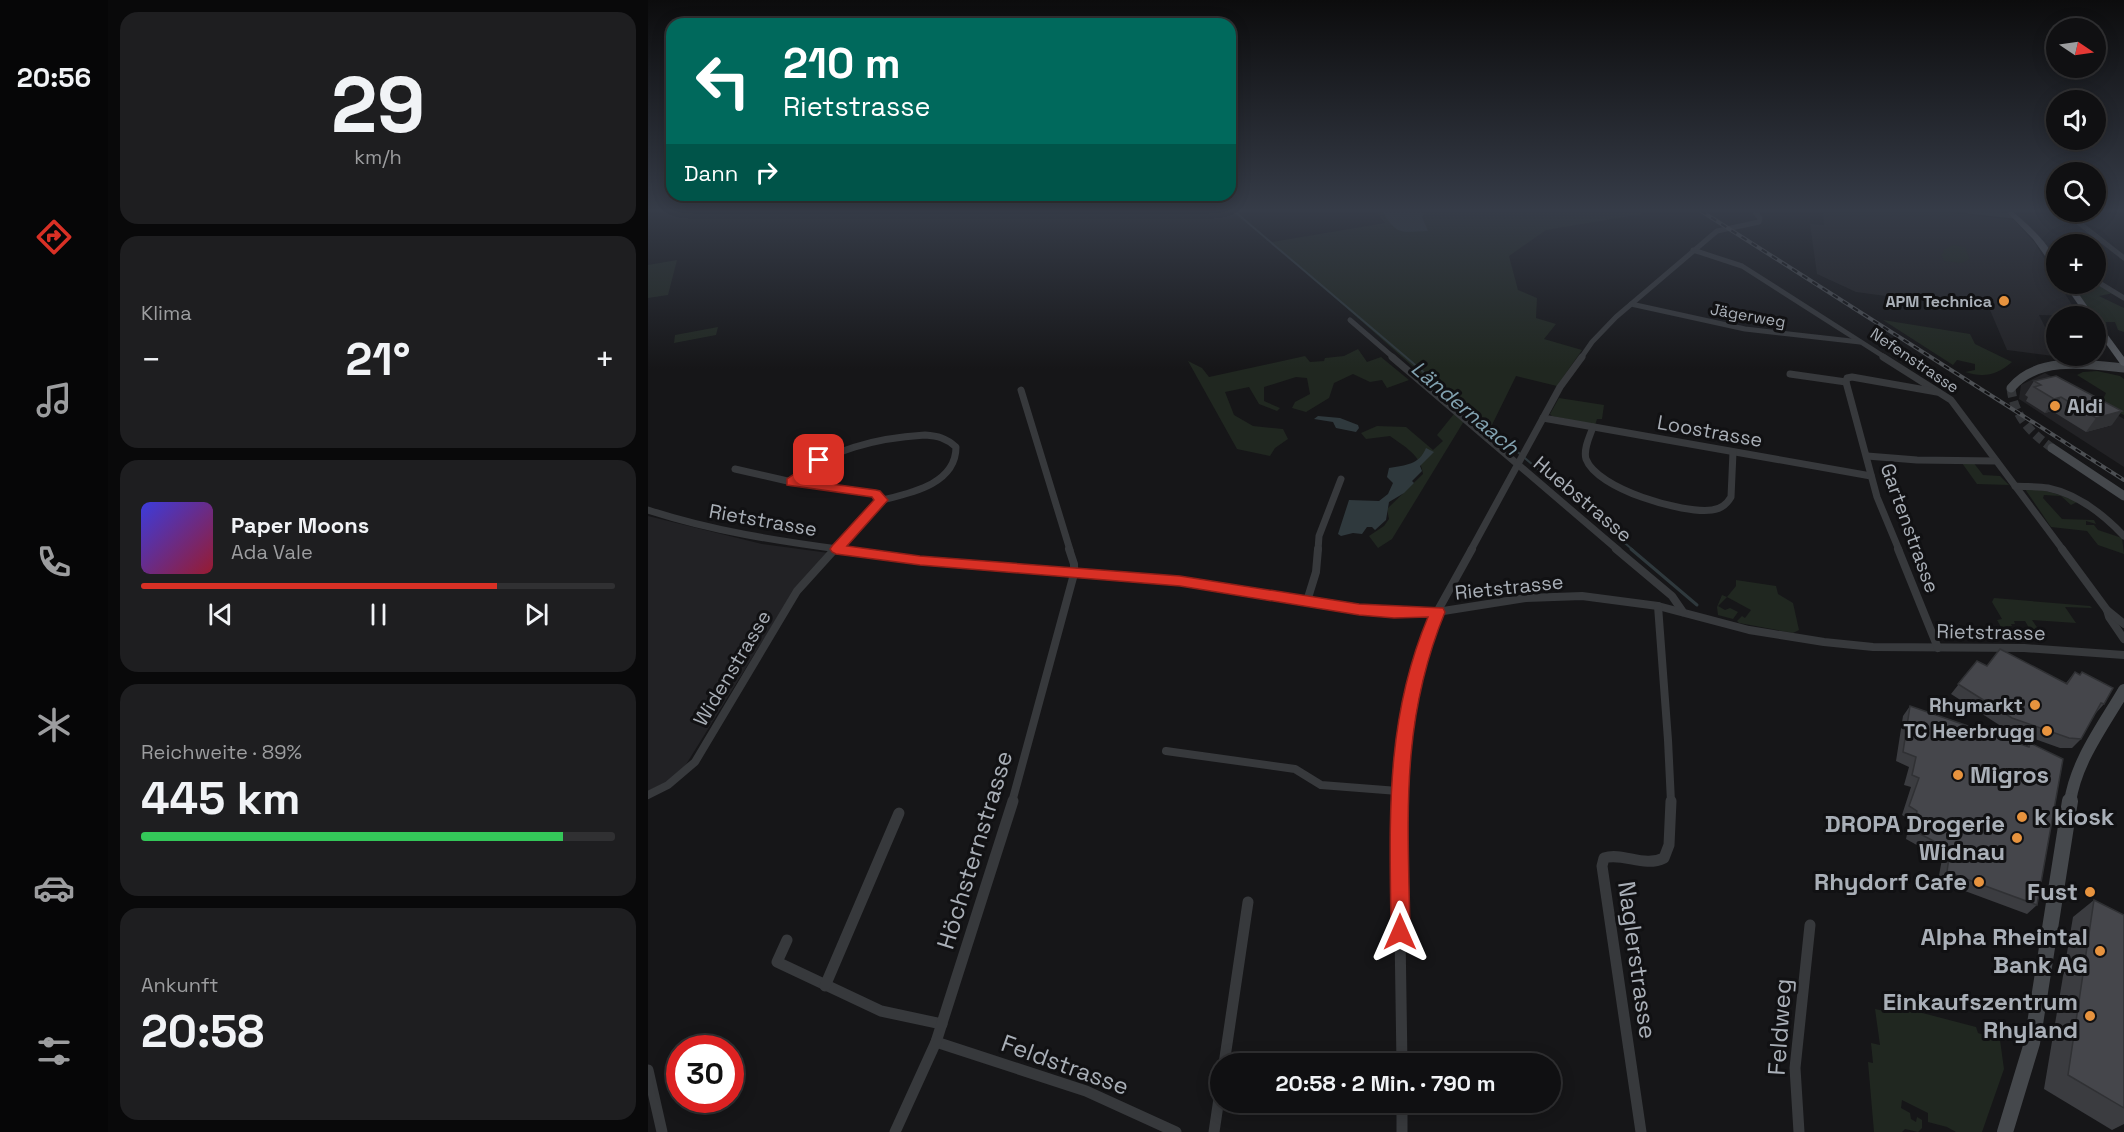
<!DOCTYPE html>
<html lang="de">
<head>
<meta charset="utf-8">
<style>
  body { margin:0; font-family:"Space Grotesk",sans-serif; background:#1e1e20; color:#f1f3f6; height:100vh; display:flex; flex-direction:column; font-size:22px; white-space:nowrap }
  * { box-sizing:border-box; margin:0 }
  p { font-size:20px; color:#9c9d9f }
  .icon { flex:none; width:33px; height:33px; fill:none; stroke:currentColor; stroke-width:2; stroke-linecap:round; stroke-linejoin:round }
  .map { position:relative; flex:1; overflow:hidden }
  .panel { display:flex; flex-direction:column; gap:12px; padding:12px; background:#09090a; width:540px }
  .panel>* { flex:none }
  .top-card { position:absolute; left:18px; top:18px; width:570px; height:183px; border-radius:18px; box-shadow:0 3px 15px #0003,0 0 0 2px #303032; background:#00695c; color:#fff; overflow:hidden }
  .needle { width:39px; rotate:103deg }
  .tools { position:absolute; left:1398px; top:18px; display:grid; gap:12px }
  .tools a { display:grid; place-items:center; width:60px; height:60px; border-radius:50%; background:#101012; box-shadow:0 3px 15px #0003,0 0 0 2px #303032; font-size:30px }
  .speed { position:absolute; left:18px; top:1035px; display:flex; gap:12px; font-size:30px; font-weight:700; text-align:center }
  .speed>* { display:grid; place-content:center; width:78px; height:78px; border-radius:50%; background:#101012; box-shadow:0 3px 15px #0003,0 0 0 2px #303032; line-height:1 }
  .speed .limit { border:9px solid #d22; background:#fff; color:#111 }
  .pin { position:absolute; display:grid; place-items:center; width:51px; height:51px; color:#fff; margin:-26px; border-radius:12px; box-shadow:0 3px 9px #0006 }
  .me { position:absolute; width:66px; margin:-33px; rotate:0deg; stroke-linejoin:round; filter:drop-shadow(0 0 4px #0008) }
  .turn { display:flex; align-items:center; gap:21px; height:126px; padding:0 18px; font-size:27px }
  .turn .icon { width:78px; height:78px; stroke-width:2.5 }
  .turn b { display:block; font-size:42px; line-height:51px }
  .then { display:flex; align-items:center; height:57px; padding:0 18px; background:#0003; gap:12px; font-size:22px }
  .big { font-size:45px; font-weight:700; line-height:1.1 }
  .panel .tile { flex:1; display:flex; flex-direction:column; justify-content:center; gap:9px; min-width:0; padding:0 21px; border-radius:18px; background:#1e1e20 }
  .panel .dial { align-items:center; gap:0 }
  .dial b { font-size:78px; line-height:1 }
  .song { display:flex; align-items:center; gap:18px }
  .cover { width:72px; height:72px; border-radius:9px; background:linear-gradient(135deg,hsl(240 70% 55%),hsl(350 70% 35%)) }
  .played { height:6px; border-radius:3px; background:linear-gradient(90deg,#d93025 75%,#303032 75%) }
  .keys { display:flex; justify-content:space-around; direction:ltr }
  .heat { display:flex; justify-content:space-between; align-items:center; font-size:33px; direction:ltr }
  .charge { height:9px; border-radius:4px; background:linear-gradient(90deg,#34c759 89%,#303032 0) }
  .trip { position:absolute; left:562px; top:1053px; width:351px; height:60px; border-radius:30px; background:#101012; box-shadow:0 3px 15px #0003,0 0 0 2px #303032; font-weight:700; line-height:60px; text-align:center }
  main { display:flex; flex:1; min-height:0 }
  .tabs { display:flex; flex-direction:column; width:108px; justify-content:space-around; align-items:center; background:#060607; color:#9c9d9f }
  .tabs .icon { width:42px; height:42px }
  .tabs .selected { color:#d93025 }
  .tabs b { font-size:27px; color:#f1f3f6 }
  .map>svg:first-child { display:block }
  .built { fill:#222225 }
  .green { fill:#202720 }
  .water { fill:#2f393d }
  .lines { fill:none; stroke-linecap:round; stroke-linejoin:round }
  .stream-far1 { stroke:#2f393d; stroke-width:2 }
  .stream { stroke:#2f393d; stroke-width:3 }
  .secondary-tunnel { stroke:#333538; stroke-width:9; stroke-dasharray:9 4.5; stroke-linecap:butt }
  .street-far3 { stroke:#37393c; stroke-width:5 }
  .street-far2 { stroke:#37393c; stroke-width:7 }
  .street-far1 { stroke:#37393c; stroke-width:8 }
  .street { stroke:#37393c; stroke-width:11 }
  .secondary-far2 { stroke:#45484c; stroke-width:9 }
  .secondary-far1 { stroke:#45484c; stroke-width:12 }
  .secondary { stroke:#45484c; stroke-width:16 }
  .primary { fill:#53565b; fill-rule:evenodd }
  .rail-casing { stroke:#4c4f53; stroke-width:4 }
  .rail { stroke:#111113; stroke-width:2; stroke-dasharray:6; stroke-linecap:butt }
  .wall { fill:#3b3c40 }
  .shaded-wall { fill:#303134 }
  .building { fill:#45464b; stroke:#303134; stroke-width:1.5 }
  .route { fill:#d93025; stroke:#8d1f18; stroke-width:1.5 }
  .poi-dot { fill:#e7933e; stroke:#111113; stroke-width:2 }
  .labels { text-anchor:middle; stroke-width:6; stroke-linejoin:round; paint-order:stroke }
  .far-poi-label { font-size:16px; font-weight:bold; fill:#a9afb7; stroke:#111113; text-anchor:end }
  .far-street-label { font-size:16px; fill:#a9afb7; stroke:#111113 }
  .poi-label { font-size:20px; font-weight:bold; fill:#a9afb7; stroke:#111113; text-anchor:end }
  .street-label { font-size:20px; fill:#a9afb7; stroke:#111113 }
  .water-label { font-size:21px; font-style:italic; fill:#82a2b0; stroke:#111113 }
  .near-poi-label { font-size:24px; font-weight:bold; fill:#a9afb7; stroke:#111113; text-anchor:end }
  .near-street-label { font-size:24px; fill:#a9afb7; stroke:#111113 }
</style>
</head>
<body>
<main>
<nav class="tabs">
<b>20:56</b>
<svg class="icon selected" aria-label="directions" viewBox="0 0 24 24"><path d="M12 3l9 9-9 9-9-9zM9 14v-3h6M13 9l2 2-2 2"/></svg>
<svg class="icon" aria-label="music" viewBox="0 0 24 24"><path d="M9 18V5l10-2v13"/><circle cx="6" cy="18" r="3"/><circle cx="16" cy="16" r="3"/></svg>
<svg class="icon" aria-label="phone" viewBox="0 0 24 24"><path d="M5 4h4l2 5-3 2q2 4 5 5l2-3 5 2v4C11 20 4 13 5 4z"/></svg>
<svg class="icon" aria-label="climate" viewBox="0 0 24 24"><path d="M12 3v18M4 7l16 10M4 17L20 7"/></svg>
<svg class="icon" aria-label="car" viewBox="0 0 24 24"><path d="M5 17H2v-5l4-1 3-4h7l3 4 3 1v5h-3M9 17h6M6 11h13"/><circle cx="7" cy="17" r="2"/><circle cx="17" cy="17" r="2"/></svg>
<svg class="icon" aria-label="filters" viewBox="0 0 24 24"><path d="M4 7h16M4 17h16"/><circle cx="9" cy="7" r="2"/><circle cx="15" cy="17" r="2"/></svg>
</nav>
<section class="panel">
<div class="tile dial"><b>29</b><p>km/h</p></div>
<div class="tile"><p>Klima</p>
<div class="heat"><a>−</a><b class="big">21°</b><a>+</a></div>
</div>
<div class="tile">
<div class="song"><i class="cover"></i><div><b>Paper Moons</b><p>Ada Vale</p></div></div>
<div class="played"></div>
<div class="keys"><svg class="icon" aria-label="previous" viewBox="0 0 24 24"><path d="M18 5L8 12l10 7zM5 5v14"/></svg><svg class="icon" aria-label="pause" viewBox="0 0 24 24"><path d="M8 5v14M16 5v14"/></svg><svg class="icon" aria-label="next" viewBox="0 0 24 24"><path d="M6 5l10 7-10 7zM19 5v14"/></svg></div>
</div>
<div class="tile"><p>Reichweite · 89%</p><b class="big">445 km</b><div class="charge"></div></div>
<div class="tile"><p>Ankunft</p><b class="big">20:58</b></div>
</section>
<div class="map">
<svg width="1476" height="1132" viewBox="0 0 1476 1132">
  <rect width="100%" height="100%" fill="#161618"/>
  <!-- built -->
  <g class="built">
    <polygon points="1175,211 1289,211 1366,220 1387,243 1408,279 1408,284 1411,284 1431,316 1391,315 1408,349 1408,356 1413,357 1359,350 1342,310 1208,292 1169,274 1162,224 1176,225"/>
    <polygon points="1397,373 1476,419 1476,467 1371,399 1373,385"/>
    <polygon points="0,516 114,544 181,553 145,592 34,771 20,781 0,791"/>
  </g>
  <!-- green -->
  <g class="green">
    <polygon points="728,211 989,211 994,214 898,230 861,256 870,290 889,298 888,318 908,324 896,339 934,350 909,386 868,376 840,433 624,242 737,223"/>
    <polygon points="1305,245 1317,247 1322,259 1314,263 1296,261 1293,254 1296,253 1295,250"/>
    <polygon points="29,260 20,295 0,298 0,265"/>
    <polygon points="1424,284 1448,284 1466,293 1451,296 1476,308 1476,332 1470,330 1467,322 1458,322 1459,330 1440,308"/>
    <path d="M1235 320 1322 334 1327 344 1364 362C1349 375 1336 378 1317 372L1327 370V364L1309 360 1305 365Z"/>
    <polygon points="70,327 68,335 26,343 27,335"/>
    <polygon points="710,349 719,362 733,357 761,380 739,388 734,380 722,382 705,374 686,383 681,398 658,412 644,408 647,402 662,394 659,378 648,377 616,387 616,401 632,408 629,411 611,404 601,387 577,392 586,415 605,426 635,429 640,439 627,448 622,456 589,449 540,361 554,368 561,377 657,356 662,362 676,361 677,358 696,356"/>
    <polygon points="1449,371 1472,376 1476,379 1476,415 1453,404 1458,393 1429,375 1435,372"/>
    <polygon points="911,398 956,405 954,419 949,419 947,425 904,416 902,414"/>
    <path d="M806 414 816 421 744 539 730 548 721 536 736 526 741 519 739 509 775 474C773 455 757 447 742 436L718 439 713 433 729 426 758 427 785 450 795 441 789 435Z"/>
    <polygon points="1325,462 1335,475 1352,476 1361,485 1329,484 1314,463"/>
    <path d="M1377 489C1397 489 1411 494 1429 502L1423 505 1413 496 1396 495 1395 498 1414 519 1446 520 1448 524 1438 521V525H1446L1450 530 1474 538 1476 554 1450 545 1439 531 1403 527Z"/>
    <polygon points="1088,580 1128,586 1130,594 1145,603 1151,630 1145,633 1091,623 1089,621 1094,616 1097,618 1103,610 1079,597 1070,606 1077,610 1082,608 1090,612 1085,619 1070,615 1069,607 1074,595 1079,597 1088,586"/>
    <polygon points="1346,598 1442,606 1444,608 1417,607 1428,623 1384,620 1393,633 1393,639 1388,640 1377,621 1366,621 1367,624 1363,624 1364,626 1353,627 1349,620 1354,619 1344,602"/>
    <polygon points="1240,1004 1328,1027 1330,1033 1352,1040 1356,1069 1334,1132 1308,1132 1299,1127 1280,1122 1280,1113 1254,1100 1253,1108 1262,1113 1263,1119 1268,1122 1269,1117 1274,1120 1274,1128 1270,1132 1257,1129 1254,1132 1226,1132 1220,1062 1225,1063 1223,1043 1232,1045 1227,1009 1241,1012"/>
  </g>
  <!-- water -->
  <g class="water">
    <path d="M734 211H777L774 217 780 231C751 232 750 236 734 211Z"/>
    <polygon points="670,416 692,418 710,425 711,428 708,432 688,428 685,422 666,419"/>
    <path d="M778 448 786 452 772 466 774 471 764 481 766 483 756 493 741 502 738 520 727 530 724 527H719L714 534 705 533 693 536 690 534 701 500 731 501 740 494 745 483 739 477 741 468C758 465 771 465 778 448Z"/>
  </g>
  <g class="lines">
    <!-- stream-far1 -->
    <polyline class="stream-far1" points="586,211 985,550"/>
    <!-- stream -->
    <polyline class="stream" points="983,549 1049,605"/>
    <!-- secondary-tunnel -->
    <path class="secondary-tunnel" d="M1363 388C1366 416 1382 432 1404 448"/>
    <!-- street-far3 -->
    <g class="street-far3">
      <polyline points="1320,211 1366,216"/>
      <polyline points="1417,212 1476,258"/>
      <polyline points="1045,250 1094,266 1238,358"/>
      <polyline points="1448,281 1476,298"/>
      <polyline points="983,304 1097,329 1212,342"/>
      <polyline points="702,320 746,358"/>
      <polyline points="933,358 944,342 968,317 1069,231 1111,222 1112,218 1106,211"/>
    </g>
    <!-- street-far2 -->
    <g class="street-far2">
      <polyline points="744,357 970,550"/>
      <polyline points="1235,357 1303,400 1415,550"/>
      <polyline points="1142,374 1198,382"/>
      <polyline points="373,390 422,550"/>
      <polyline points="895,418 1223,476"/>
      <path d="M945 427C942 436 935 449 938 459 949 489 1035 514 1064 510 1073 509 1079 504 1083 497L1085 452"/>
      <path d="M277 435C290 436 298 438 308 447 308 484 263 493 234 500L228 494 144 482C181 449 228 438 277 435Z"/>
      <polyline points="1219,456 1269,460 1348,461"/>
      <polyline points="87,469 144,482"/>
      <path d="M1367 486C1378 487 1390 486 1400 488 1430 494 1456 515 1476 536"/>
      <path d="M0 510C64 531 130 541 197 550"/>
      <polyline points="185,550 234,500"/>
      <polyline points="670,550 671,536 693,479"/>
      <polyline points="823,550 912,387 934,357"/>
      <polyline points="1251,550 1229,497 1198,382 1199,378 1204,377 1289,392"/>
    </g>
    <!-- street-far1 -->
    <g class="street-far1">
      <polyline points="187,549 272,561 532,581 746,613 789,612 878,598 934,596 1010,606 1101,630 1176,642 1225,647 1376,648 1476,655"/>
      <polyline points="968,549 1024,596 1035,612"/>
      <polyline points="1250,549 1290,648"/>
      <polyline points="1414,549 1459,610 1461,617 1476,639"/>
      <polyline points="659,601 668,572 670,549"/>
      <polyline points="1010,606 1020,740 1023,802"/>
      <polyline points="1459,610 1476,624"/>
      <polyline points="518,751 647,769 673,785 750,791"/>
      <polyline points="0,795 20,785 47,762 149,591 187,549"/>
      <polyline points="364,802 426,574 426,564 421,549"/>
      <polyline points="750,802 761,699 775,647 789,612 824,549"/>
    </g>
    <!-- street -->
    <g class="street">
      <polyline points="750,801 754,1064"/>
      <polyline points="139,940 129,962 233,1011 294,1024"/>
      <polyline points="177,986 251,813"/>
      <polyline points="288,1042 438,1091 528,1132"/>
      <polyline points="576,1064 600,902"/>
      <polyline points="0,1070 14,1132"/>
      <polyline points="754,1102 754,1132"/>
      <polyline points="247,1132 288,1042 365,801"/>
      <polyline points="566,1132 573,1085"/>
      <path d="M993 1132 954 866 956 858C975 852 996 868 1016 858L1021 845 1023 801"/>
      <polyline points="1151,1132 1147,1068 1162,925"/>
    </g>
    <!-- secondary-far2 -->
    <g class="secondary-far2">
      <path d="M1363 388C1389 356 1439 364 1476 368"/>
      <polyline points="1404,448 1476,496"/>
    </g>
    <!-- secondary-far1 -->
    <path class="secondary-far1" d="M1422 802C1428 761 1455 726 1476 690"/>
    <!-- secondary -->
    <polyline class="secondary" points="1357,1132 1384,1043 1422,801"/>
    <!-- primary -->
    <g class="primary">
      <path d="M1358 211H1364C1378 223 1408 248 1408 267H1405L1385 239Z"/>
      <polygon points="1416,284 1424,284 1446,316 1438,316"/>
      <polygon points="1448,322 1451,323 1476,357 1476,366 1473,365 1448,330"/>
    </g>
    <defs>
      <polyline id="rail" points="1053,211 1476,480"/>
    </defs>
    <!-- rail casing -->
    <use href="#rail" class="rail-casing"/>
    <!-- rail -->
    <use href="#rail" class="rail"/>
  </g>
  <!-- wall -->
  <g class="wall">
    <polygon points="1386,381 1464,425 1438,432 1404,411 1397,413 1378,401 1380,397 1377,395"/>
    <polygon points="1329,661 1339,666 1418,683 1427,672 1456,704 1447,714 1433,739 1424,748 1412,748 1356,728 1303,694"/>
    <polygon points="1262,706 1379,746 1382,743 1389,905 1379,914 1290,881 1294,859 1258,839 1262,820 1254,815 1263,787 1256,785 1261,767 1248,761 1255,716"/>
    <polygon points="1446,900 1476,915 1476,1124 1464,1130 1396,1089 1425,917"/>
  </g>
  <!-- shaded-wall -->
  <g class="shaded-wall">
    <polygon points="1413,397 1404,411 1397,413 1406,399"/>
    <polygon points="1474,411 1464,425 1438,432 1448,418"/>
  </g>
  <!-- building -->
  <g class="building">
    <polygon points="1408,376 1474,411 1448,418 1413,397 1406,399 1386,387 1393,385 1386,381"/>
    <polygon points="1352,649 1419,684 1427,672 1432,675 1434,672 1465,688 1456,704 1453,703 1433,739 1421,738 1364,718 1310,684 1329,661 1339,666"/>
    <polygon points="1262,706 1381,747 1382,743 1415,759 1389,905 1299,872 1302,850 1265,830 1269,811 1261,806 1271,778 1264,775 1268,757 1255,752"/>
    <polygon points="1446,900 1476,915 1476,1108 1420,1075"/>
  </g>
  <!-- sky -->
  <linearGradient id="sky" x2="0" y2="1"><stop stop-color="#0c0c0d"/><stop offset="0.57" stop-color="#363c48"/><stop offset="1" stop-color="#363c48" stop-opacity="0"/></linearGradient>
  <rect width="1476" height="369" fill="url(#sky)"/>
  <!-- route -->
  <path class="route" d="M171 457 176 458V463L154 480 228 490 232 491 240 500 199 546 272 556 532 576 711 604 795 608 797 612C752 722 760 816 762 932L759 939 752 942 745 939 743 932C742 821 736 722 780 617L746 618 711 615 532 586 272 565 188 554 184 552 182 549 184 546 226 500 224 497 139 485V479Z"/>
  <!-- markers -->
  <g class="poi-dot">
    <circle cx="1356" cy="301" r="6"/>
    <circle cx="1407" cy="406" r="6"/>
    <circle cx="1387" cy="705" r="6"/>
    <circle cx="1399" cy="731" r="6"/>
    <circle cx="1310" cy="775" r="6"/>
    <circle cx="1374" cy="817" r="6"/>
    <circle cx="1369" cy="838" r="6"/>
    <circle cx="1331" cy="882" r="6"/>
    <circle cx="1442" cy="892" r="6"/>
    <circle cx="1452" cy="951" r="6"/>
    <circle cx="1442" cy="1016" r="6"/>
  </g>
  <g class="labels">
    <!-- far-poi labels -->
    <g class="far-poi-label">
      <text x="1344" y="307">APM Technica</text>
    </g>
    <!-- far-street labels -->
    <g class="far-street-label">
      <text transform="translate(1100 315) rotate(10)" y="6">Jägerweg</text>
      <text transform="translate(1267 360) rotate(34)" y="6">Nefenstrasse</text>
    </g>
    <!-- poi labels -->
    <g class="poi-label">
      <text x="1419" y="413" text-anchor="start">Aldi</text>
      <text x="1375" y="712">Rhymarkt</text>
      <text x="1387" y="738">TC Heerbrugg</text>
    </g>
    <!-- street labels -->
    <g class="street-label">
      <text transform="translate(1062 431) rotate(10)" y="7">Loostrasse</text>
      <text transform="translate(935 499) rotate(40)" y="7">Huebstrasse</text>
      <text transform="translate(115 520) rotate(10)" y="7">Rietstrasse</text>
      <text transform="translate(1262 528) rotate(70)" y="7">Gartenstrasse</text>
      <text transform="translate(861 587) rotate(-6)" y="7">Rietstrasse</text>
      <text transform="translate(1343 632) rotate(1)" y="7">Rietstrasse</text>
      <text transform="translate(84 668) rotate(-59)" y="7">Widenstrasse</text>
    </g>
    <!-- water labels -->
    <g class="water-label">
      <text transform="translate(817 408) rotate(40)" y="7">Ländernaach</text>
    </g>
    <!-- near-poi labels -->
    <g class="near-poi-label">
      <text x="1322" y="783" text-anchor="start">Migros</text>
      <text x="1386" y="825" text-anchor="start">k kiosk</text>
      <text x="1357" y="832">DROPA Drogerie<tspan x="1357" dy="28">Widnau</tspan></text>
      <text x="1319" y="890">Rhydorf Cafe</text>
      <text x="1430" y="900">Fust</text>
      <text x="1440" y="945">Alpha Rheintal<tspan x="1440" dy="28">Bank AG</tspan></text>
      <text x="1430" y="1010">Einkaufszentrum<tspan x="1430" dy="28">Rhyland</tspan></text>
    </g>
    <!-- near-street labels -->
    <g class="near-street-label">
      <text transform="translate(327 850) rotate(-73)" y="8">Höchsternstrasse</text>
      <text transform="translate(989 960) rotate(82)" y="8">Naglerstrasse</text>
      <text transform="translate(1132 1027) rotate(-86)" y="8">Feldweg</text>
      <text transform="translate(417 1065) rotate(20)" y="8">Feldstrasse</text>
    </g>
  </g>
</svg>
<div class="tools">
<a><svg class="needle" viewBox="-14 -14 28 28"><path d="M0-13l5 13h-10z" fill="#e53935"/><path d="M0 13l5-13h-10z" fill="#9c9d9f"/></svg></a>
<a><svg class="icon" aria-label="sound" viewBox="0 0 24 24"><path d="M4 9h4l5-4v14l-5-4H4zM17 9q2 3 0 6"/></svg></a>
<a><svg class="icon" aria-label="search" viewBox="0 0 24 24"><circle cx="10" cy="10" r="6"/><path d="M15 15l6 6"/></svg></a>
<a>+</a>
<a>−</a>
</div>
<div class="speed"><div class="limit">30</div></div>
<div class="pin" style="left:171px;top:460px;background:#d93025"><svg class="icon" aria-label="arrive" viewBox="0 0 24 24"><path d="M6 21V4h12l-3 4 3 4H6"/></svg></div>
<svg class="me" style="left:752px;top:932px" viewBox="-20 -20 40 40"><path d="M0-17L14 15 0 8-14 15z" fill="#d93025" stroke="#fff" stroke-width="4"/></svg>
<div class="trip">20:58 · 2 Min. · 790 m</div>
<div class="top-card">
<div class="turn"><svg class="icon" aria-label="left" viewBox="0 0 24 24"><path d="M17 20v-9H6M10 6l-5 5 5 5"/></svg><div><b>210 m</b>Rietstrasse</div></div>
<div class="then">Dann<svg class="icon" aria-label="right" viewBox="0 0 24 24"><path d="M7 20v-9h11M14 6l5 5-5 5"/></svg></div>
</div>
</div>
</main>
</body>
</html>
